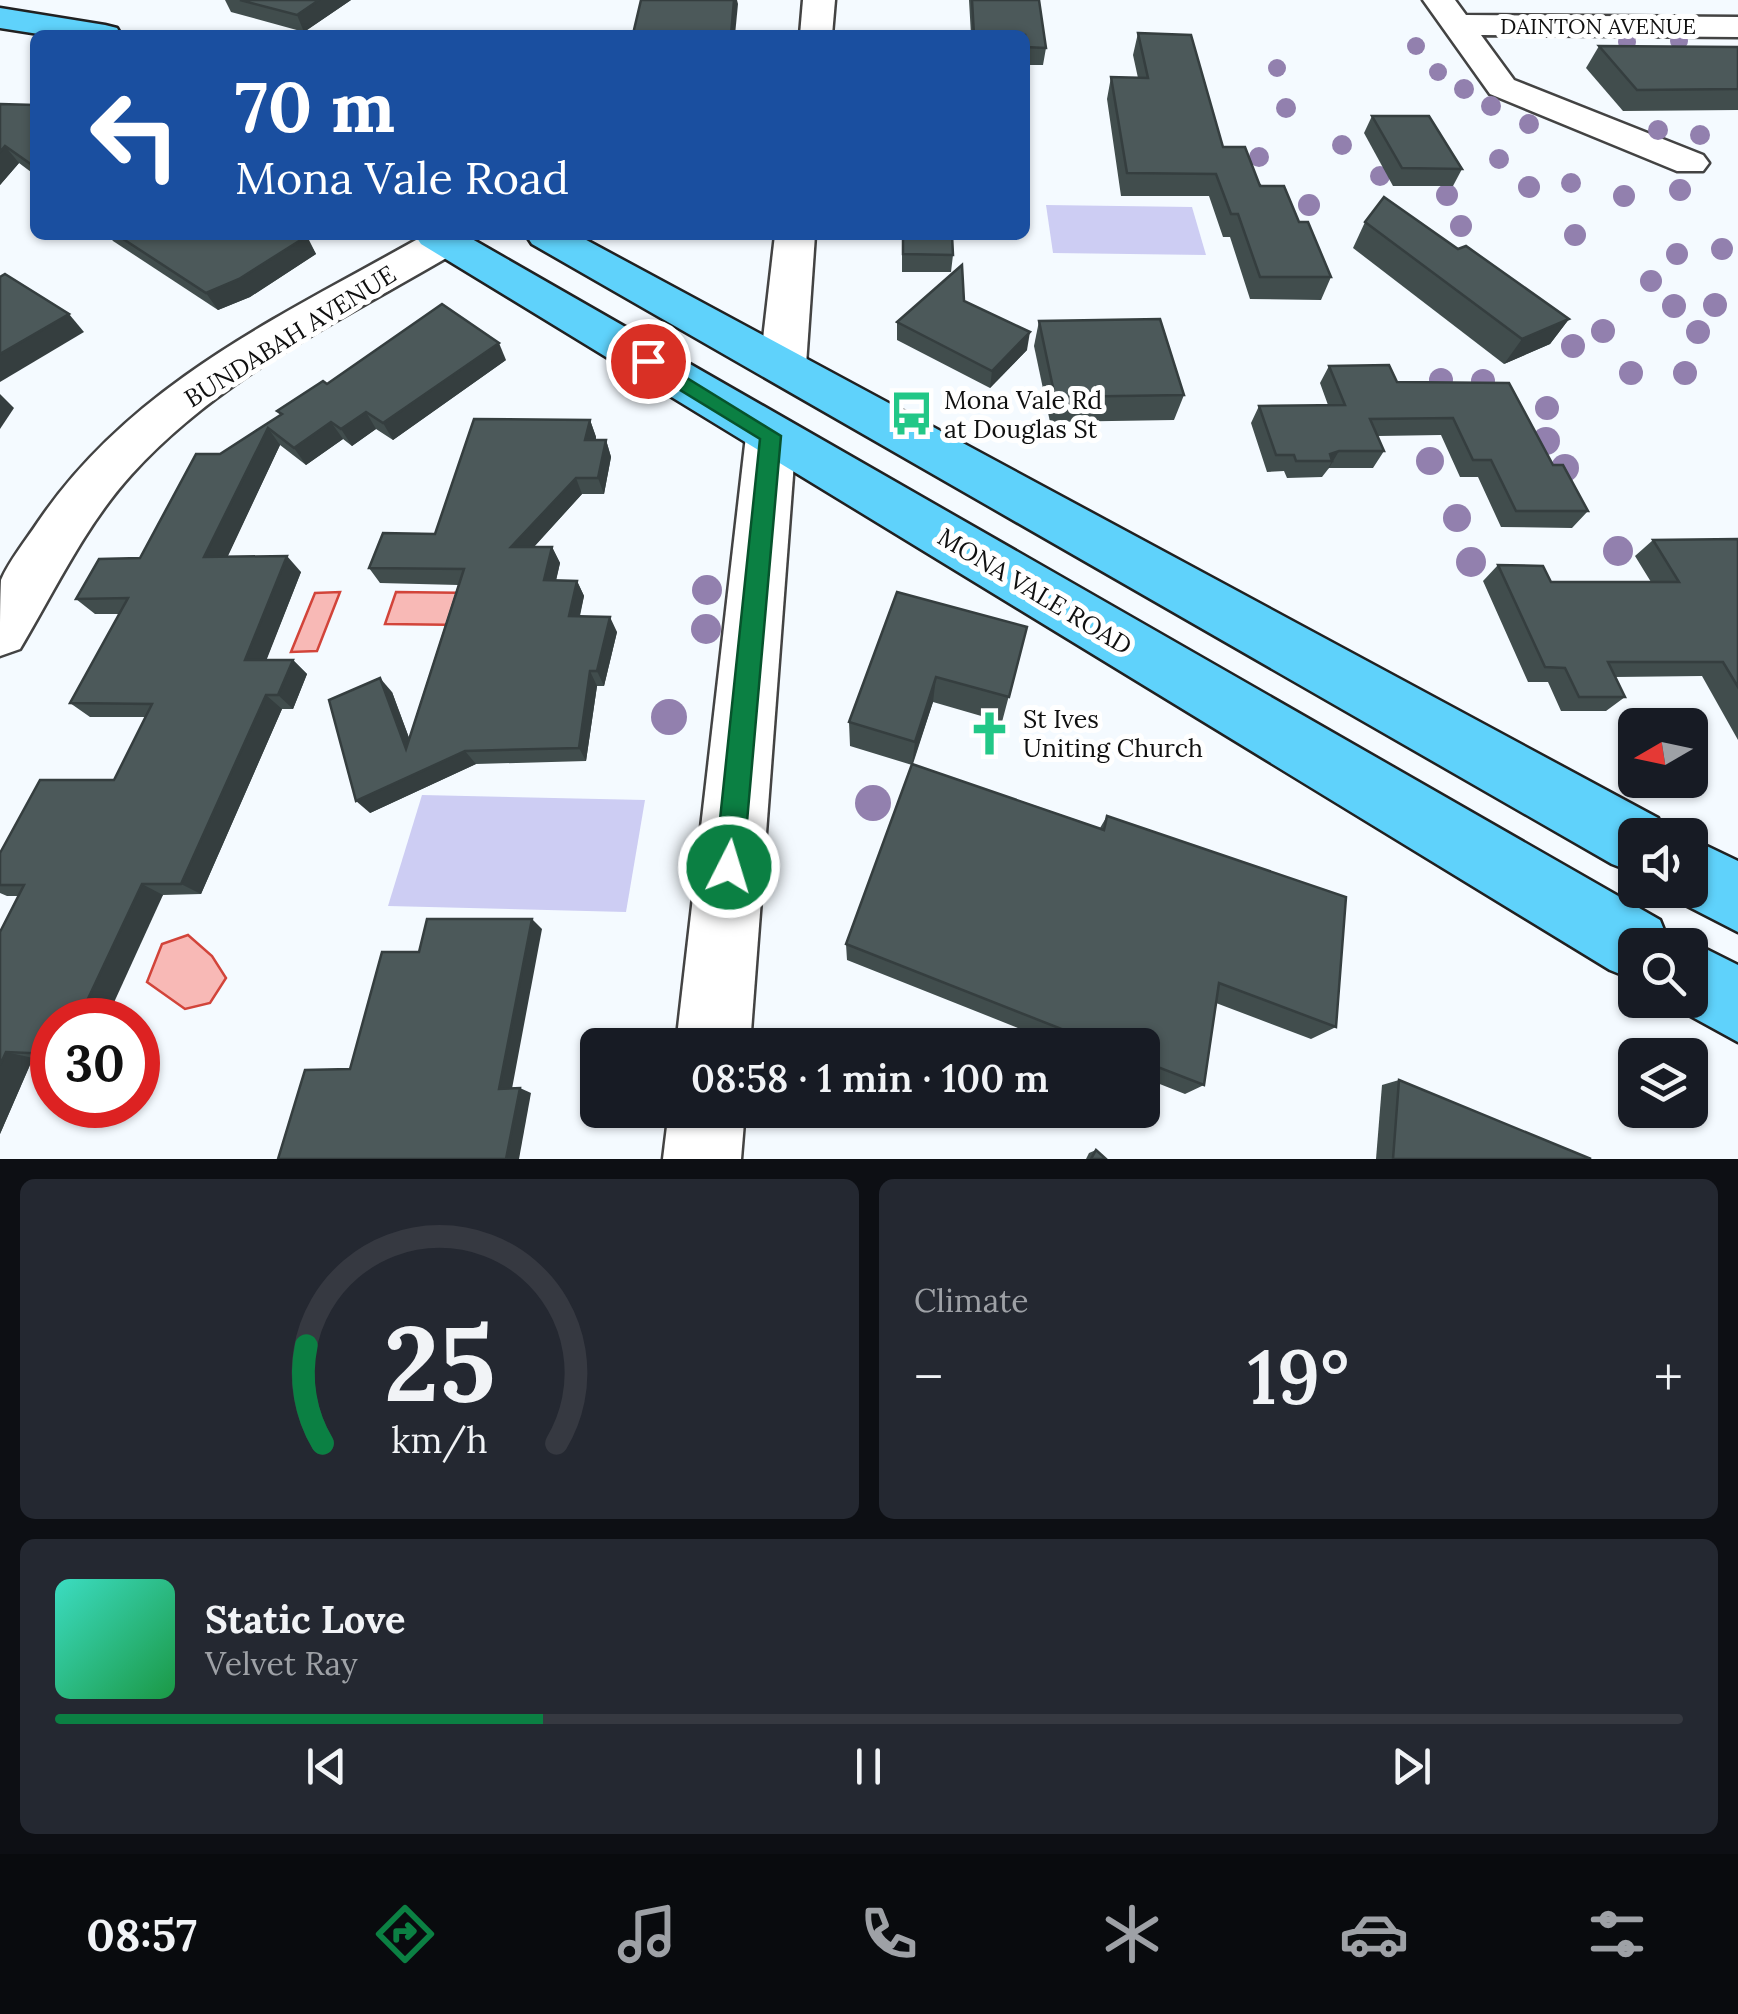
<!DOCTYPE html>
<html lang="en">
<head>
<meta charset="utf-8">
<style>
  body { margin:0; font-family:Lora,serif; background:#242831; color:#f1f3f6; height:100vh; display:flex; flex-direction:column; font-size:38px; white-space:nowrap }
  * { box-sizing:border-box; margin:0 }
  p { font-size:32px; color:#9ea1a6 }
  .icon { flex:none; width:55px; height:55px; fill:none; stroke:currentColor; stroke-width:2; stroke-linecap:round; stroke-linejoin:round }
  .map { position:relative; height:1159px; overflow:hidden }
  .details { display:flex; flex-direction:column; gap:20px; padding:20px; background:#0d0f14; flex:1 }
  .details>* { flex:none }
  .banner { position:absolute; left:30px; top:30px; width:1000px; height:210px; border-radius:15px; box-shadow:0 2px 8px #0004; background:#1a4fa0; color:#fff; overflow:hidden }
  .needle { width:65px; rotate:261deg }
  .fabs { position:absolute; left:1618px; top:708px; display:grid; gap:20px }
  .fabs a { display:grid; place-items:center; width:90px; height:90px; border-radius:15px; background:#171b24; box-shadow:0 2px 8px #0004; font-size:50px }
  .speed { position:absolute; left:30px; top:998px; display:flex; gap:20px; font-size:50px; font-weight:700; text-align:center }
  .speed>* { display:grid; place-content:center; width:130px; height:130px; border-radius:50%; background:#171b24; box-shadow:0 2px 8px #0004; line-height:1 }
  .speed .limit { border:15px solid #d22; background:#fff; color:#111 }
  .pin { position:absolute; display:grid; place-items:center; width:85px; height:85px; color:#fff; margin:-42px; border:5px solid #fff; border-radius:50%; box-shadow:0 2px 10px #0007 }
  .me { position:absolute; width:110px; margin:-55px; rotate:5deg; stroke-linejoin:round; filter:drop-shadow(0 0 8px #0008) }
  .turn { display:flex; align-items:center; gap:35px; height:210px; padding:0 40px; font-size:45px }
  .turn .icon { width:130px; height:130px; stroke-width:2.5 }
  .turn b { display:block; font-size:70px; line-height:85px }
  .big { font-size:75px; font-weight:600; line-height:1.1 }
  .details .widget { flex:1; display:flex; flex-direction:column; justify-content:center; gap:15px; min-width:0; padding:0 35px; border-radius:15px; background:#242831 }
  .details .dial { align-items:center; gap:0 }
  .dial svg { height:260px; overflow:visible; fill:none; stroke:#363941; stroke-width:7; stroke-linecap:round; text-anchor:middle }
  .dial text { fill:#f1f3f6; stroke:none }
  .song { display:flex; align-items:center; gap:30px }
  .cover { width:120px; height:120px; border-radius:15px; background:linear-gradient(135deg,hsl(170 70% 55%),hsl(140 70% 35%)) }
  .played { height:10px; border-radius:5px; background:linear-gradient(90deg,#0b8043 30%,#363941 30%) }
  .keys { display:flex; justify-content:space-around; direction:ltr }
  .heat { display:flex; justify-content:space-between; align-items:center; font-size:55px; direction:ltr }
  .details .tiles { flex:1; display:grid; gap:20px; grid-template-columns:1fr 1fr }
  .widget:last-child { grid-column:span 2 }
  .trip { position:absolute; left:580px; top:1028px; width:580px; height:100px; border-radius:15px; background:#171b24; box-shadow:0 2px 8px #0004; font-weight:600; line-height:100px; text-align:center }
  .tabs { display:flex; height:160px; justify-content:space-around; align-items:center; background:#090b0e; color:#9ea1a6 }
  .tabs .icon { width:70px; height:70px }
  .tabs .active { color:#0b8043 }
  .tabs b { font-size:45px; color:#f1f3f6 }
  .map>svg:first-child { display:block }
  .pitch { fill:#cdcdf3 }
  .water { fill:#f8b9b6; stroke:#d2443a; stroke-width:2.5 }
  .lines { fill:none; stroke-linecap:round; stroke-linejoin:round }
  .minor-casing { stroke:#434343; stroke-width:5 }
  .trunk-casing { stroke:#212121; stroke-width:5 }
  .minor { fill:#fff; fill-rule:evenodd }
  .trunk { fill:#5fd2fb; fill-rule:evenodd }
  .tree { fill:#9280ae }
  .wall { fill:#414d4d }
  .shaded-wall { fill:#353e3f }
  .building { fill:#4c595a; stroke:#353e3f; stroke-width:2.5 }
  .route { fill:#0b8043; stroke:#07532c; stroke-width:2.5 }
  .labels { text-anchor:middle; stroke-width:10; stroke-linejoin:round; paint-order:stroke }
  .far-street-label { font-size:22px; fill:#101010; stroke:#fff }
  .street-label { font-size:25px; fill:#101010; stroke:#fff }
  .poi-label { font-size:25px; fill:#101010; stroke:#fff; text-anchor:start }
</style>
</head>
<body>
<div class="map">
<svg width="1738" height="1159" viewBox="0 0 1738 1159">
  <rect width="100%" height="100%" fill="#f4faff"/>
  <!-- pitch -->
  <g class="pitch">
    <polygon points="1046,205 1192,207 1206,255 1053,253"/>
    <polygon points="422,795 645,800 626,912 388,906"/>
  </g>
  <!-- water -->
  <g class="water">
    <polygon points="340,592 317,651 291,652 315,593"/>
    <polygon points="396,592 476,593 466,625 385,624"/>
    <polygon points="188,935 212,956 226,978 210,1003 185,1009 147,982 162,944"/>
  </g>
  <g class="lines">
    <defs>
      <g id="minor">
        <polygon points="803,0 835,0 832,35 800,35"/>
        <polygon points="1423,0 1455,0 1466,15 1738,17 1738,37 1481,35 1514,80 1703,155 1709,163 1703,171 1677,171 1490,94"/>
        <path d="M425 235H462L466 241 460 250C347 317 220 376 131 475 85 526 55 590 20 649L0 656C0 635 0 600 1 580 9 561 26 540 38 522 132 383 283 315 425 235Z"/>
        <polygon points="775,235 815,235 806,365 799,376 783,381 767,376 760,365"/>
        <polygon points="771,418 788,423 796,436 750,1045 676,1045 746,436 754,423"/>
        <polygon points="669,1110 745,1110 741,1159 663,1159"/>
      </g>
      <g id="trunk">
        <polygon points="0,8 105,25 117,28 121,35 45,35 0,28"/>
        <polygon points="415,235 465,235 1660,920 1670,945 1635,945 1635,980 1610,970 421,244"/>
        <polygon points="526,235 577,235 1658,818 1665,835 1635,835 1635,873 1612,864 532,244"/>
        <polygon points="1690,838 1738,861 1738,932 1666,895 1664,890 1690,890"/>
        <polygon points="1690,941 1738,965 1738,1042 1665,1002 1690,1000 1690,945 1681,945"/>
      </g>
    </defs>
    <!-- minor casing -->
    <use href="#minor" class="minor-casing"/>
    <!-- trunk casing -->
    <use href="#trunk" class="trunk-casing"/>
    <!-- minor -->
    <use href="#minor" class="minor"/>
    <!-- trunk -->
    <use href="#trunk" class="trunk"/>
  </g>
  <!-- trees -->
  <g class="tree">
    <circle cx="1679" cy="41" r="9"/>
    <circle cx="1627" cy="42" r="9"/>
    <circle cx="1416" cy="46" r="9"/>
    <circle cx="1277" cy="68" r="9"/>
    <circle cx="1438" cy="72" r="9"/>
    <circle cx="1464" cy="89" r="10"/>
    <circle cx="1491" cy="106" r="10"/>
    <circle cx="1286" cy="108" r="10"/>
    <circle cx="1529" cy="124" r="10"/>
    <circle cx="1658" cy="130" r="10"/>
    <circle cx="1700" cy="135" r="10"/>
    <circle cx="1342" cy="145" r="10"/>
    <circle cx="1259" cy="157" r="10"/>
    <circle cx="1499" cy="159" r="10"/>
    <circle cx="1380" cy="176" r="10"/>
    <circle cx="1571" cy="183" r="10"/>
    <circle cx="1529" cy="187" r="11"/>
    <circle cx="1680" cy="190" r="11"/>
    <circle cx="1447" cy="195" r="11"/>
    <circle cx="1624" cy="196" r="11"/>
    <circle cx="1309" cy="205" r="11"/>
    <circle cx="1461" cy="226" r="11"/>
    <circle cx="1575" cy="235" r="11"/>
    <circle cx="1722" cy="249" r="11"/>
    <circle cx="1677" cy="254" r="11"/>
    <circle cx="1651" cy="281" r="11"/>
    <circle cx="1715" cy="305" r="12"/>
    <circle cx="1674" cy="306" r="12"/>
    <circle cx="1603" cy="331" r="12"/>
    <circle cx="1698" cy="332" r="12"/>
    <circle cx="1573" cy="346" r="12"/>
    <circle cx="1631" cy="373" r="12"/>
    <circle cx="1685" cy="373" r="12"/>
    <circle cx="1441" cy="380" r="12"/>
    <circle cx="1483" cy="381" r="12"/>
    <circle cx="1547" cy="408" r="12"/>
    <circle cx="1546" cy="441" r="14"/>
    <circle cx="1430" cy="461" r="14"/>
    <circle cx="1565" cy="468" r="14"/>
    <circle cx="1457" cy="518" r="14"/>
    <circle cx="1618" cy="551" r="15"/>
    <circle cx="1471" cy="562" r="15"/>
    <circle cx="707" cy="590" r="15"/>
    <circle cx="706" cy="629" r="15"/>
    <circle cx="669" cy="717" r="18"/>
    <circle cx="873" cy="803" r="18"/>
  </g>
  <!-- wall -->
  <g class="wall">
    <polygon points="225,0 351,0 304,32 231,12"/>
    <polygon points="969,0 1039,0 1046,48 1043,65 1025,65 1025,35 971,35"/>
    <polygon points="1138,33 1223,147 1299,222 1331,277 1321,300 1250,299 1230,237 1223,237 1209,196 1121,196 1107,99 1111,77 1138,78 1133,55"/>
    <polygon points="1599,46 1738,47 1738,110 1623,111 1586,68"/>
    <polygon points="0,104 35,105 35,175 19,163 0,185"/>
    <polygon points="1372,116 1462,169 1453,186 1393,186 1364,133"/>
    <polygon points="1365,222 1458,249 1569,319 1550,344 1504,364 1353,248"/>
    <polygon points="108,235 305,235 316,254 250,297 218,310 113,241"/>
    <polygon points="892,235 952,235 953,255 951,272 902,272 902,240 892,240"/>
    <polygon points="964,301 1027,350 990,388 897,340 897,322"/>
    <polygon points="1039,321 1184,395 1174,420 1050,422 1034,346"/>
    <polygon points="506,360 393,440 376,429 352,446 343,439 306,465 280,445 227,557 301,572 266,660 293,660 307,674 293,709 282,709 201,894 163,895 52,1020 52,1059 33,1058 0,1134 19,896 7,896 0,893 0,853 114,780 145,717 90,717 70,703 119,614 95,614 76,599 140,558 220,454 280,415 277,411 327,384"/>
    <polygon points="1329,366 1397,382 1553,465 1588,511 1572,528 1501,527 1478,477 1460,477 1441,435 1378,436 1384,451 1373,468 1329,468 1322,477 1287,478 1284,471 1267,472 1251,423 1259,406 1328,405 1320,383"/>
    <polygon points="590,420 596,437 596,440 606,440 611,457 604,494 582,494 534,547 552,547 560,563 556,581 577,581 584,596 580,616 617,632 604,686 597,686 586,761 476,764 370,813 392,692 409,738 458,585 380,583 369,568 435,534"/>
    <polygon points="1738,539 1738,740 1702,676 1615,677 1625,697 1606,711 1561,711 1548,682 1528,682 1483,581 1498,565 1551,582 1651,582 1635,556 1653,540"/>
    <polygon points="1027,627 1002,722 933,702 913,764 1100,828 1107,816 1336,1027 1311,1039 1216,1003 1204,1085 1185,1094 1142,1077 1142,1045 1061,1045 847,960 846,944 912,765 850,746 849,722"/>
    <polygon points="1399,1080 1591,1159 1376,1159 1382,1085"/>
    <polygon points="1096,1150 1106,1159 1086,1159 1089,1153"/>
  </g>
  <!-- shaded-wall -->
  <g class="shaded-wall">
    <polygon points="319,0 351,0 304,32 297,15"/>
    <polygon points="734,0 737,0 738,4 735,35 731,35"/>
    <polygon points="5,146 19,163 0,185 0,152"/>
    <polygon points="307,236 316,254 250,297 218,310 206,293"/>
    <polygon points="69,314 84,332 0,382 0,354"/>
    <polygon points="1569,319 1550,344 1504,364 1522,339"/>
    <polygon points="1030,332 1027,350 990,388 992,371"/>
    <polygon points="499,343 506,360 393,440 383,423"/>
    <polygon points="0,394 14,408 0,429"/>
    <polygon points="366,412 376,429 352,446 341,429"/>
    <polygon points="590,420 596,437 591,457 585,440"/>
    <polygon points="331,422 343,439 306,465 294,448"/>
    <polygon points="268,428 280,445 220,573 204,557"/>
    <polygon points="606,440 611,457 604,494 598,478"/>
    <polygon points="1339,451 1329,468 1328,469 1332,461 1330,454"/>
    <polygon points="576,478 582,494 519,563 511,547"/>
    <polygon points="552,547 560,563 552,596 544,580"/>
    <polygon points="287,556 301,572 261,674 245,660"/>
    <polygon points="577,581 584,596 576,631 569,616"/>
    <polygon points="610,617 617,632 604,686 597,671"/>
    <polygon points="293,660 307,674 293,709 278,695"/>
    <polygon points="590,671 597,686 586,761 579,748"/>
    <polygon points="936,677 933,702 912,765 915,742"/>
    <polygon points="380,678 392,692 418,762 406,749"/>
    <polygon points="266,695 282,709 201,894 181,884"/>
    <polygon points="465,751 476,764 370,813 356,801"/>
    <polygon points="142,884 163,895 106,1020 78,1020"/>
    <polygon points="532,919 542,929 511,1094 499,1089"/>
    <polygon points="6,1052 33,1058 0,1134 0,1065"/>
    <polygon points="520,1088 531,1093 519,1159 506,1159"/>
  </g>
  <!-- building -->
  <g class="building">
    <polygon points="240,0 319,0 297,15"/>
    <polygon points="641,0 734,0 731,35 633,34"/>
    <polygon points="972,0 1039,0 1046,48 1025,47 1025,35 974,35"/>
    <polygon points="1138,33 1191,35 1223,147 1245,147 1260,186 1284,186 1299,222 1308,222 1331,277 1260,277 1238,214 1231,214 1216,174 1127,173 1111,77 1148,78"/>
    <polygon points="1599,46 1738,47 1738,89 1637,90"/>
    <polygon points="0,104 35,105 35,167 5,146 0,152"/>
    <polygon points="1372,116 1429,116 1462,169 1402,168"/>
    <polygon points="1384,197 1458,249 1466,246 1569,319 1522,339 1365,222"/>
    <polygon points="117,235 305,235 307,236 239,279 206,293"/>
    <polygon points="903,235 952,235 953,255 903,254"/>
    <polygon points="962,265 964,301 1030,332 992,371 897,322"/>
    <polygon points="5,274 69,314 0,354 0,277"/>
    <polygon points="442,304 499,343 383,423 366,412 341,429 331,422 294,448 268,428 204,557 287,556 245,660 293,660 278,695 266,695 181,884 142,884 78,1020 52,1020 52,1054 6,1052 0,1065 0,932 24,885 0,885 0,853 40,780 114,780 152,704 70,703 128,598 76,599 99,559 140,558 196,454 220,454 282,414 277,411 323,381 327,384"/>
    <polygon points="1160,319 1184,395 1055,397 1039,321"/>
    <polygon points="1389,365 1397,382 1509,383 1553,465 1563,465 1588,511 1516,511 1491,460 1473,460 1453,418 1370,419 1384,451 1339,451 1330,454 1332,461 1296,461 1294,455 1276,455 1259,406 1345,405 1329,366"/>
    <polygon points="474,419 590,420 585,440 606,440 598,478 576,478 511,547 552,547 544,580 577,581 569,616 610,617 597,671 590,671 579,748 465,751 356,801 329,700 380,678 406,749 464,569 369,568 383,533 435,534"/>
    <polygon points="1738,539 1738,687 1723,662 1608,662 1625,697 1579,697 1565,668 1545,667 1498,565 1543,566 1551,582 1679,582 1653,540"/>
    <polygon points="897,592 1027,627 1009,697 936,677 915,742 849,722"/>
    <polygon points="912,764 1104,830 1107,816 1346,897 1336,1027 1219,983 1204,1085 1142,1061 1142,1045 1102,1045 846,944"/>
    <polygon points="427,919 532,919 499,1089 520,1088 506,1159 278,1159 305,1070 350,1069 382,952 419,952"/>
    <polygon points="1399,1080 1591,1159 1393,1159"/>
    <polygon points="1096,1150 1106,1159 1091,1159"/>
  </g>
  <!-- route -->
  <polygon class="route" points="648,354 781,436 743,867 739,877 729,881 719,877 715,867 760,439 641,366 638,361"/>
  <!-- icons -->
  <defs>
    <symbol id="bus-bare" viewBox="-9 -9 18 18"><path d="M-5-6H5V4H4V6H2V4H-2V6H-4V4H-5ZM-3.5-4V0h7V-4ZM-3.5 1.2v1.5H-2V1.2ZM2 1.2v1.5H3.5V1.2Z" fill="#22c787" stroke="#fff" stroke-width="2.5" paint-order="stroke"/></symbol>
    <symbol id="church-bare" viewBox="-9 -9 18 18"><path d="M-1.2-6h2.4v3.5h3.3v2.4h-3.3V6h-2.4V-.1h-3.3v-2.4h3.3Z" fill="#22c787" stroke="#fff" stroke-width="2.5" paint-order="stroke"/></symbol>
  </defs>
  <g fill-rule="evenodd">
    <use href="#bus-bare" x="880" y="382" width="63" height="63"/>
    <use href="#church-bare" x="958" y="702" width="63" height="63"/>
  </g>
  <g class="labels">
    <!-- far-street labels -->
    <g class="far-street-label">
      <text x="1598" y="34">DAINTON AVENUE</text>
    </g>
    <!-- street labels -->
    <g class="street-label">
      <text transform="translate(290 336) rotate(-32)" y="9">BUNDABAH AVENUE</text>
      <text transform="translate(1035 591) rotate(31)" y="9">MONA VALE ROAD</text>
    </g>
    <!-- poi labels -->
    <g class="poi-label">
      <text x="944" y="409">Mona Vale Rd<tspan x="944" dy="29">at Douglas St</tspan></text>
      <text x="1023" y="728">St Ives<tspan x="1023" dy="29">Uniting Church</tspan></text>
    </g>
  </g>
</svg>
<div class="fabs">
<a><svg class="needle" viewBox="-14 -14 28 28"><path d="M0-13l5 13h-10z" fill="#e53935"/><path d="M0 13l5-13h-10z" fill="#9ea1a6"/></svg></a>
<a><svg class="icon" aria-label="sound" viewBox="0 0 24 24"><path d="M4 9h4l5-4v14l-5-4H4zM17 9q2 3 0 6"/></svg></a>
<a><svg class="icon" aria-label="search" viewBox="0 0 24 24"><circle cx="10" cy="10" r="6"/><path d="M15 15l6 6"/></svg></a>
<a><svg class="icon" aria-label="layers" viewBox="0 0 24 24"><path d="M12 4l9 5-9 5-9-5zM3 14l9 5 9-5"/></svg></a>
</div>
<div class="speed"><div class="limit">30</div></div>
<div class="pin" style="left:648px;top:361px;background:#d93025"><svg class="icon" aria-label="arrive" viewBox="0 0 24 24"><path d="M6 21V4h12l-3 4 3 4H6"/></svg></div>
<svg class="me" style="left:729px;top:867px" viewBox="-20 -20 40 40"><circle r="17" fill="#0b8043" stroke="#fff" stroke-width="3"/><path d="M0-11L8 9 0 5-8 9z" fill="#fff"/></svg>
<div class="trip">08:58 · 1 min · 100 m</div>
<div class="banner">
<div class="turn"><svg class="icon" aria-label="left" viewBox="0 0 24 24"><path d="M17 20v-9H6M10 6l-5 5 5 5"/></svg><div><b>70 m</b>Mona Vale Road</div></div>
</div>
</div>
<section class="details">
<div class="tiles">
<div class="widget dial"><svg viewBox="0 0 100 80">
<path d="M14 69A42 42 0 1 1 86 69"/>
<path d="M14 69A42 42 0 0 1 9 39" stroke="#0b8043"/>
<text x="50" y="56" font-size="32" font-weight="700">25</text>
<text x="50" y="72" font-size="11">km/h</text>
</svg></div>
<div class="widget"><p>Climate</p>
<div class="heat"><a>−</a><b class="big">19°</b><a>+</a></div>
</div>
<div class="widget">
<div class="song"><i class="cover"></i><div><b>Static Love</b><p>Velvet Ray</p></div></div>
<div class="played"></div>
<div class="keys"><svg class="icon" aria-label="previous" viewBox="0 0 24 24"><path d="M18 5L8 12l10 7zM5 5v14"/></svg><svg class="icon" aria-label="pause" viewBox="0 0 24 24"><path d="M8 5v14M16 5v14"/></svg><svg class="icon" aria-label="next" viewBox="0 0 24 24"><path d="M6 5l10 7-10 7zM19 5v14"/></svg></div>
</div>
</div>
</section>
<nav class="tabs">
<b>08:57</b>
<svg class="icon active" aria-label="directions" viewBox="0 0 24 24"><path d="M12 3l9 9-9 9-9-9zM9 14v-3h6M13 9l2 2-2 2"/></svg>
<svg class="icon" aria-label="music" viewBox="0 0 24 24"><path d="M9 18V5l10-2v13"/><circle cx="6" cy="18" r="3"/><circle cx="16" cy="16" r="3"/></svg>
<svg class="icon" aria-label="phone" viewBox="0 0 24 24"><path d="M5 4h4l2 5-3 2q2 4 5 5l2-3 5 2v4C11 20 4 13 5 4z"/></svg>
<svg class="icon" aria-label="climate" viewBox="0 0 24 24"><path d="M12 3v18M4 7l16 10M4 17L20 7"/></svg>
<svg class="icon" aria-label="car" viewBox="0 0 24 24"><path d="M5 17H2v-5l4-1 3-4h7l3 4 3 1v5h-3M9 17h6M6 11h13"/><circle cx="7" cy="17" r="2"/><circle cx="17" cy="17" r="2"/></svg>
<svg class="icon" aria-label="filters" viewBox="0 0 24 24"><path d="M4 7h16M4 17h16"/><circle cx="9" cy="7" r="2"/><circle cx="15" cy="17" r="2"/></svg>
</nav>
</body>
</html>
